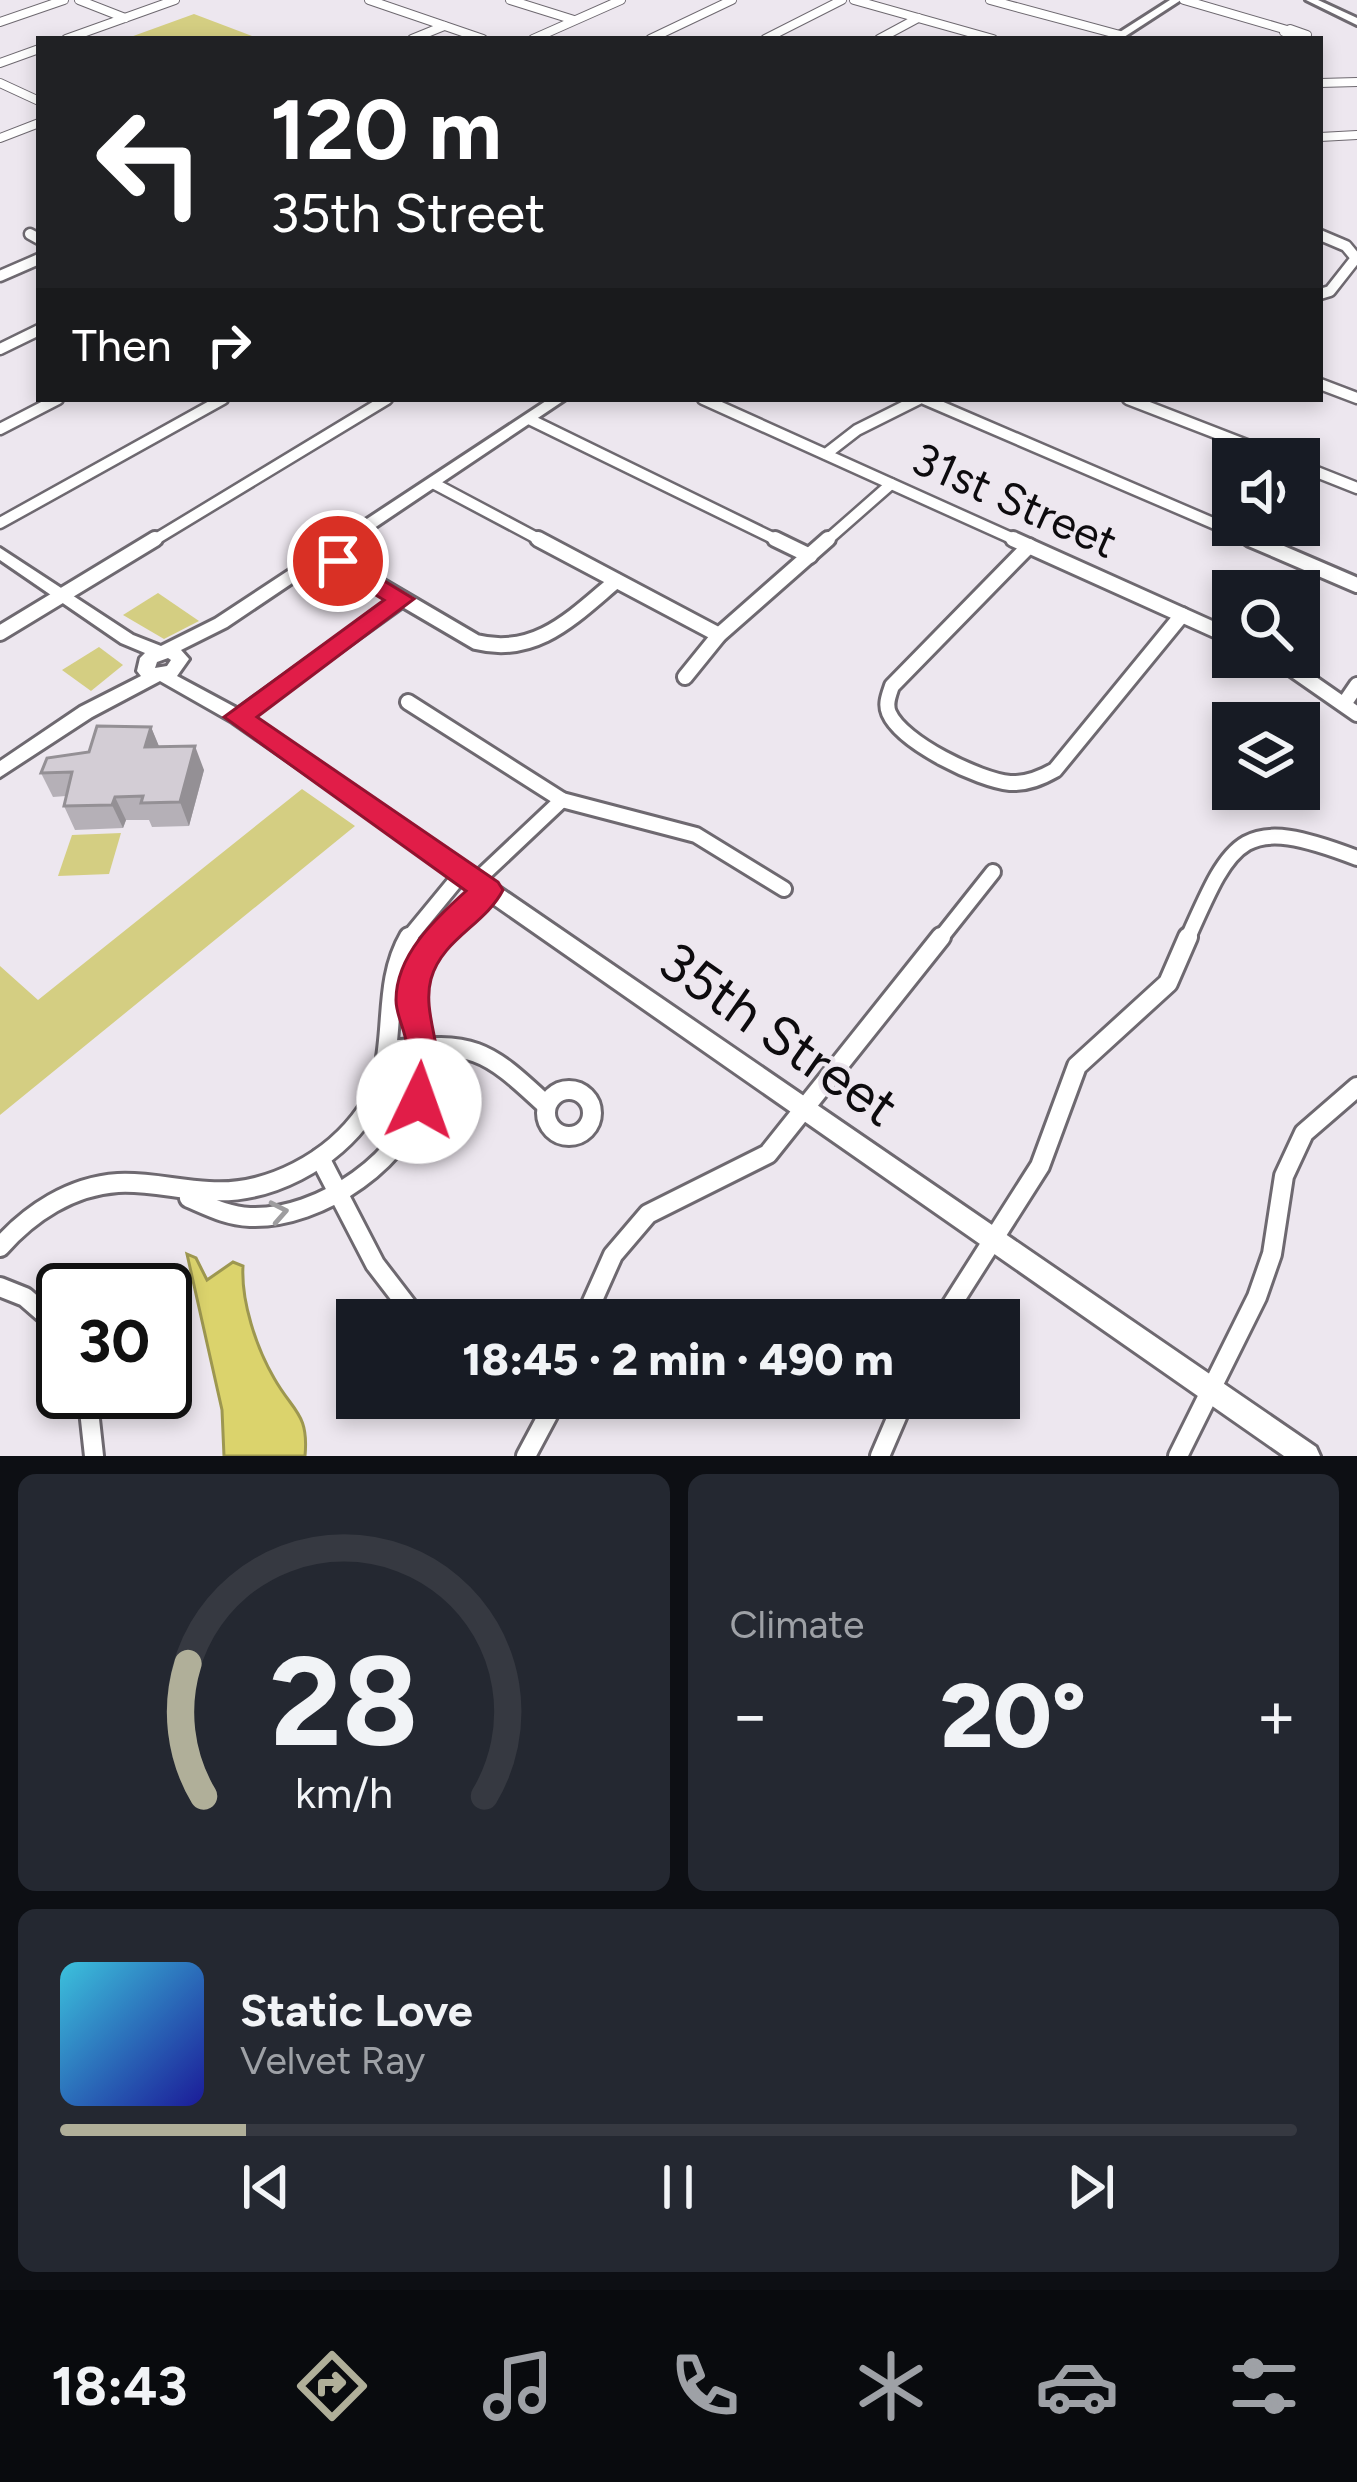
<!DOCTYPE html>
<html lang="en">
<head>
<meta charset="utf-8">
<style>
  body { margin:0; font-family:Figtree,sans-serif; background:#242831; color:#f1f3f6; height:100vh; display:flex; flex-direction:column; font-size:45px; white-space:nowrap }
  * { box-sizing:border-box; margin:0 }
  p { font-size:39px; color:#9ea1a6 }
  .icon { flex:none; width:66px; height:66px; fill:none; stroke:currentColor; stroke-width:2; stroke-linecap:round; stroke-linejoin:round }
  .map { position:relative; height:1456px; overflow:hidden }
  .sheet { display:flex; flex-direction:column; gap:18px; padding:18px; background:#0d0f14; flex:1 }
  .sheet>* { flex:none }
  .guide { position:absolute; left:36px; top:36px; width:1287px; height:366px; border-radius:0px; box-shadow:0 6px 18px #0003; background:#202124; color:#fff; overflow:hidden }
  .buttons { position:absolute; left:1212px; top:438px; display:grid; gap:24px }
  .buttons a { display:grid; place-items:center; width:108px; height:108px; border-radius:0px; background:#171b24; box-shadow:0 6px 18px #0003; font-size:60px }
  .speed { position:absolute; left:36px; top:1263px; display:flex; gap:24px; font-size:60px; font-weight:700; text-align:center }
  .speed>* { display:grid; place-content:center; width:156px; height:156px; border-radius:50%; background:#171b24; box-shadow:0 6px 18px #0003; line-height:1 }
  .speed .limit { border:6px solid #111; border-radius:18px; background:#fff; color:#111 }
  .pin { position:absolute; display:grid; place-items:center; width:102px; height:102px; color:#fff; margin:-51px; border:6px solid #fff; border-radius:50%; box-shadow:0 3px 12px #0007 }
  .me { position:absolute; width:132px; margin:-66px; rotate:3deg; stroke-linejoin:round; filter:drop-shadow(0 0 9px #0008) }
  .turn { display:flex; align-items:center; gap:42px; height:252px; padding:0 36px; font-size:54px }
  .turn .icon { width:156px; height:156px; stroke-width:2.5 }
  .turn b { display:block; font-size:84px; line-height:102px }
  .then { display:flex; align-items:center; height:114px; padding:0 36px; background:#0003; gap:24px; font-size:45px }
  .big { font-size:90px; font-weight:800; line-height:1.1 }
  .sheet .tile { flex:1; display:flex; flex-direction:column; justify-content:center; gap:18px; min-width:0; padding:0 42px; border-radius:18px; background:#242831 }
  .sheet .dial { align-items:center; gap:0 }
  .dial svg { height:312px; overflow:visible; fill:none; stroke:#363941; stroke-width:7; stroke-linecap:round; text-anchor:middle }
  .dial text { fill:#f1f3f6; stroke:none }
  .song { display:flex; align-items:center; gap:36px }
  .cover { width:144px; height:144px; border-radius:18px; background:linear-gradient(135deg,hsl(190 70% 55%),hsl(240 70% 35%)) }
  .played { height:12px; border-radius:6px; background:linear-gradient(90deg,#b0af99 15%,#363941 15%) }
  .keys { display:flex; justify-content:space-around; direction:ltr }
  .heat { display:flex; justify-content:space-between; align-items:center; font-size:66px; direction:ltr }
  .sheet .tiles { flex:1; display:grid; gap:18px; grid-template-columns:1fr 1fr }
  .tile:last-child { grid-column:span 2 }
  .trip { position:absolute; left:336px; top:1299px; width:684px; height:120px; border-radius:0px; background:#171b24; box-shadow:0 6px 18px #0003; font-weight:800; line-height:120px; text-align:center }
  .tabs { display:flex; height:192px; justify-content:space-around; align-items:center; background:#090b0e; color:#9ea1a6 }
  .tabs .icon { width:84px; height:84px }
  .tabs .active { color:#b0af99 }
  .tabs b { font-size:54px; color:#f1f3f6 }
  .map>svg:first-child { display:block }
  .green { fill:#d4ce82 }
  .water { fill:#dbd36c; stroke:#9d9750; stroke-width:3 }
  .lines { fill:none; stroke-linecap:round; stroke-linejoin:round }
  .street-far3-casing { stroke:#6e6970; stroke-width:10 }
  .street-far2-casing { stroke:#6e6970; stroke-width:15 }
  .street-far1-casing { stroke:#6e6970; stroke-width:20 }
  .street-casing { stroke:#6e6970; stroke-width:24 }
  .secondary-casing { stroke:#6e6970; stroke-width:6 }
  .street-far3 { stroke:#fff; stroke-width:8 }
  .street-far2 { stroke:#fff; stroke-width:10 }
  .street-far1 { stroke:#fff; stroke-width:14 }
  .street { stroke:#fff; stroke-width:18 }
  .secondary { fill:#fff; fill-rule:evenodd }
  .wall { fill:#b5b0b7 }
  .shaded-wall { fill:#949095 }
  .building { fill:#d3cdd5; stroke:#949095; stroke-width:3 }
  .oneway { stroke:#9e9d9f }
  .route { fill:#e11d48; stroke:#92132f; stroke-width:3 }
  .labels { text-anchor:middle; stroke-width:9; stroke-linejoin:round; paint-order:stroke }
  .street-label { font-size:45px; fill:#0d0b0e; stroke:#ede7ef }
  .near-street-label { font-size:54px; fill:#0d0b0e; stroke:#ede7ef }
</style>
</head>
<body>
<div class="map">
<svg width="1357" height="1456" viewBox="0 0 1357 1456">
  <rect width="100%" height="100%" fill="#ede7ef"/>
  <!-- green -->
  <g class="green">
    <polygon points="194,14 260,39 125,39"/>
    <polygon points="158,593 199,621 164,639 123,615"/>
    <polygon points="99,647 123,665 91,691 62,670"/>
    <polygon points="302,789 355,826 0,1115 0,966 38,1000"/>
    <polygon points="121,833 109,874 58,876 72,835"/>
  </g>
  <!-- water -->
  <path class="water" d="M187 1254 196 1258 207 1280 233 1262 243 1266C241 1301 256 1347 274 1378 293 1412 309 1413 305 1456H224L222 1410Z"/>
  <g class="lines">
    <defs>
      <g id="street-far3">
        <polyline points="79,0 125,18"/>
        <polyline points="369,0 483,39"/>
        <polyline points="510,0 574,20"/>
        <polyline points="854,0 993,39"/>
        <polyline points="990,0 1120,35"/>
        <polyline points="1184,0 1287,30"/>
        <polyline points="0,22 64,0"/>
        <polygon points="1290,29 1307,35 1284,32"/>
        <polyline points="66,39 175,0"/>
        <polyline points="412,39 444,26"/>
        <polyline points="533,39 621,0"/>
        <polyline points="650,39 732,0"/>
        <polyline points="765,39 842,0"/>
        <polyline points="879,39 918,18"/>
        <polyline points="0,63 39,49"/>
        <polyline points="0,83 39,101"/>
        <polyline points="1320,83 1357,82"/>
        <polyline points="1320,137 1357,135"/>
        <polyline points="0,138 39,123"/>
        <polyline points="30,234 34,236"/>
      </g>
      <g id="street-far2">
        <polyline points="30,234 39,239"/>
        <polyline points="1320,235 1346,246 1356,258 1330,291 1320,294"/>
        <polyline points="0,276 39,259"/>
        <polyline points="0,349 39,330"/>
        <polyline points="1320,384 1357,398"/>
        <polyline points="703,399 1020,542"/>
        <polyline points="924,399 1257,542"/>
        <polyline points="1128,399 1283,459"/>
        <polyline points="529,419 781,542"/>
        <polyline points="0,429 58,399"/>
        <polyline points="826,454 857,430 919,399"/>
        <polyline points="1299,465 1357,488"/>
        <polyline points="433,483 544,542"/>
        <polyline points="0,523 223,399"/>
        <polyline points="151,542 387,399"/>
        <polyline points="825,542 891,484"/>
      </g>
      <g id="street-far1">
        <polyline points="538,539 719,635"/>
        <polyline points="775,539 810,556"/>
        <polyline points="1013,539 1233,638"/>
        <polyline points="1250,539 1357,585"/>
        <path d="M1029 546 892 686C889 695 885 704 889 713 902 743 979 780 1010 783 1027 784 1041 778 1055 770L1182 615"/>
        <path d="M326 554 476 642C536 657 573 617 616 581"/>
        <polyline points="0,633 155,539"/>
        <polyline points="1275,657 1357,714"/>
        <polyline points="685,677 719,635 828,539"/>
        <polyline points="408,702 562,800 696,835 784,889"/>
        <polyline points="1344,704 1357,685"/>
        <polyline points="238,717 402,599"/>
        <polyline points="475,882 562,800"/>
        <polyline points="407,940 463,872"/>
        <polyline points="435,940 488,890"/>
        <polyline points="939,940 993,872"/>
        <path d="M1187 940C1233 836 1242 814 1357 858"/>
      </g>
      <g id="street">
        <path d="M389 1050C474 1042 484 1047 546 1105"/>
        <circle cx="569" cy="1113" r="23"/>
        <polyline points="320,1158 375,1264 418,1320"/>
        <path d="M189 1198C210 1207 227 1216 250 1217 319 1220 412 1158 423 1087 432 1027 393 994 438 937"/>
        <path d="M0 1247C30 1213 71 1186 118 1183 148 1181 179 1190 209 1191 269 1195 332 1161 366 1112 403 1058 377 992 409 937"/>
        <polyline points="0,1287 25,1297 63,1330"/>
        <polyline points="584,1320 613,1255 648,1214 768,1154 941,937"/>
        <polyline points="942,1320 1040,1166 1077,1066 1168,983 1188,937"/>
        <polyline points="87,1392 94,1456"/>
        <polyline points="533,1398 553,1406"/>
        <polyline points="526,1456 557,1398"/>
        <polyline points="880,1456 905,1398"/>
        <polyline points="1178,1456 1257,1297 1272,1254 1284,1176 1304,1133 1357,1087"/>
      </g>
      <g id="secondary">
        <polygon points="1170,0 1181,0 1121,39 1109,39"/>
        <polygon points="1306,0 1318,0 1357,18 1357,25"/>
        <path d="M549 399H566L227 627 181 650 189 659 177 676 244 712 1316 1447 1320 1456H1284L232 722 160 681 92 717 0 777V761L80 707 141 676 137 671 140 658 145 653 121 643 0 560V548L133 635 161 646 215 619ZM168 658 171 660 167 666 155 668 157 662Z"/>
      </g>
    </defs>
    <!-- street-far3 casing -->
    <use href="#street-far3" class="street-far3-casing"/>
    <!-- street-far2 casing -->
    <use href="#street-far2" class="street-far2-casing"/>
    <!-- street-far1 casing -->
    <use href="#street-far1" class="street-far1-casing"/>
    <!-- street casing -->
    <use href="#street" class="street-casing"/>
    <!-- secondary casing -->
    <use href="#secondary" class="secondary-casing"/>
    <!-- street-far3 -->
    <use href="#street-far3" class="street-far3"/>
    <!-- street-far2 -->
    <use href="#street-far2" class="street-far2"/>
    <!-- street-far1 -->
    <use href="#street-far1" class="street-far1"/>
    <!-- street -->
    <use href="#street" class="street"/>
    <!-- secondary -->
    <use href="#secondary" class="secondary"/>
  </g>
  <!-- wall -->
  <polygon class="wall" points="151,727 159,747 204,770 189,826 152,827 149,820 126,820 123,828 75,830 64,806 66,796 53,797 41,773"/>
  <!-- shaded-wall -->
  <g class="shaded-wall">
    <polygon points="151,727 161,751 145,747"/>
    <polygon points="195,746 204,770 189,826 180,802"/>
    <polygon points="115,797 126,820 123,828 112,805"/>
  </g>
  <!-- building -->
  <polygon class="building" points="97,726 151,727 145,747 195,746 180,802 141,803 143,796 115,797 112,805 64,806 72,772 41,773 47,758 89,752"/>
  <!-- one-way arrows -->
  <defs><path id="oneway-chevron" d="M-2-3.5L2.5 0L-2 3.5" fill="none" stroke-width="1.6" stroke-linecap="round" stroke-linejoin="round" transform="scale(3)"/></defs>
  <use class="oneway" href="#oneway-chevron" transform="translate(279 1212) rotate(-11)"/>
  <!-- route -->
  <path class="route" d="M338 553 414 599 257 717 498 882 503 890C485 925 442 939 431 979 420 1020 454 1063 431 1112L419 1117 407 1112C397 1091 408 1069 407 1047 406 1031 396 1016 396 1000 396 955 435 919 466 891L224 717 384 600 329 567 326 561Z"/>
  <g class="labels">
    <!-- street labels -->
    <g class="street-label">
      <text transform="translate(1015 500) rotate(24)" y="16">31st Street</text>
    </g>
    <!-- near-street labels -->
    <g class="near-street-label">
      <text transform="translate(779 1034) rotate(35)" y="19">35th Street</text>
    </g>
  </g>
</svg>
<div class="buttons">
<a><svg class="icon" aria-label="sound" viewBox="0 0 24 24"><path d="M4 9h4l5-4v14l-5-4H4zM17 9q2 3 0 6"/></svg></a>
<a><svg class="icon" aria-label="search" viewBox="0 0 24 24"><circle cx="10" cy="10" r="6"/><path d="M15 15l6 6"/></svg></a>
<a><svg class="icon" aria-label="layers" viewBox="0 0 24 24"><path d="M12 4l9 5-9 5-9-5zM3 14l9 5 9-5"/></svg></a>
</div>
<div class="speed"><div class="limit">30</div></div>
<div class="pin" style="left:338px;top:561px;background:#d93025"><svg class="icon" aria-label="arrive" viewBox="0 0 24 24"><path d="M6 21V4h12l-3 4 3 4H6"/></svg></div>
<svg class="me" style="left:419px;top:1101px" viewBox="-20 -20 40 40"><circle r="19" fill="#fff"/><path d="M0-13L10 11 0 6-10 11z" fill="#e11d48"/></svg>
<div class="trip">18:45 · 2 min · 490 m</div>
<div class="guide">
<div class="turn"><svg class="icon" aria-label="left" viewBox="0 0 24 24"><path d="M17 20v-9H6M10 6l-5 5 5 5"/></svg><div><b>120 m</b>35th Street</div></div>
<div class="then">Then<svg class="icon" aria-label="right" viewBox="0 0 24 24"><path d="M7 20v-9h11M14 6l5 5-5 5"/></svg></div>
</div>
</div>
<section class="sheet">
<div class="tiles">
<div class="tile dial"><svg viewBox="0 0 100 80">
<path d="M14 69A42 42 0 1 1 86 69"/>
<path d="M14 69A42 42 0 0 1 10 35" stroke="#b0af99"/>
<text x="50" y="56" font-size="32" font-weight="700">28</text>
<text x="50" y="72" font-size="11">km/h</text>
</svg></div>
<div class="tile"><p>Climate</p>
<div class="heat"><a>−</a><b class="big">20°</b><a>+</a></div>
</div>
<div class="tile">
<div class="song"><i class="cover"></i><div><b>Static Love</b><p>Velvet Ray</p></div></div>
<div class="played"></div>
<div class="keys"><svg class="icon" aria-label="previous" viewBox="0 0 24 24"><path d="M18 5L8 12l10 7zM5 5v14"/></svg><svg class="icon" aria-label="pause" viewBox="0 0 24 24"><path d="M8 5v14M16 5v14"/></svg><svg class="icon" aria-label="next" viewBox="0 0 24 24"><path d="M6 5l10 7-10 7zM19 5v14"/></svg></div>
</div>
</div>
</section>
<nav class="tabs">
<b>18:43</b>
<svg class="icon active" aria-label="directions" viewBox="0 0 24 24"><path d="M12 3l9 9-9 9-9-9zM9 14v-3h6M13 9l2 2-2 2"/></svg>
<svg class="icon" aria-label="music" viewBox="0 0 24 24"><path d="M9 18V5l10-2v13"/><circle cx="6" cy="18" r="3"/><circle cx="16" cy="16" r="3"/></svg>
<svg class="icon" aria-label="phone" viewBox="0 0 24 24"><path d="M5 4h4l2 5-3 2q2 4 5 5l2-3 5 2v4C11 20 4 13 5 4z"/></svg>
<svg class="icon" aria-label="climate" viewBox="0 0 24 24"><path d="M12 3v18M4 7l16 10M4 17L20 7"/></svg>
<svg class="icon" aria-label="car" viewBox="0 0 24 24"><path d="M5 17H2v-5l4-1 3-4h7l3 4 3 1v5h-3M9 17h6M6 11h13"/><circle cx="7" cy="17" r="2"/><circle cx="17" cy="17" r="2"/></svg>
<svg class="icon" aria-label="filters" viewBox="0 0 24 24"><path d="M4 7h16M4 17h16"/><circle cx="9" cy="7" r="2"/><circle cx="15" cy="17" r="2"/></svg>
</nav>
</body>
</html>
